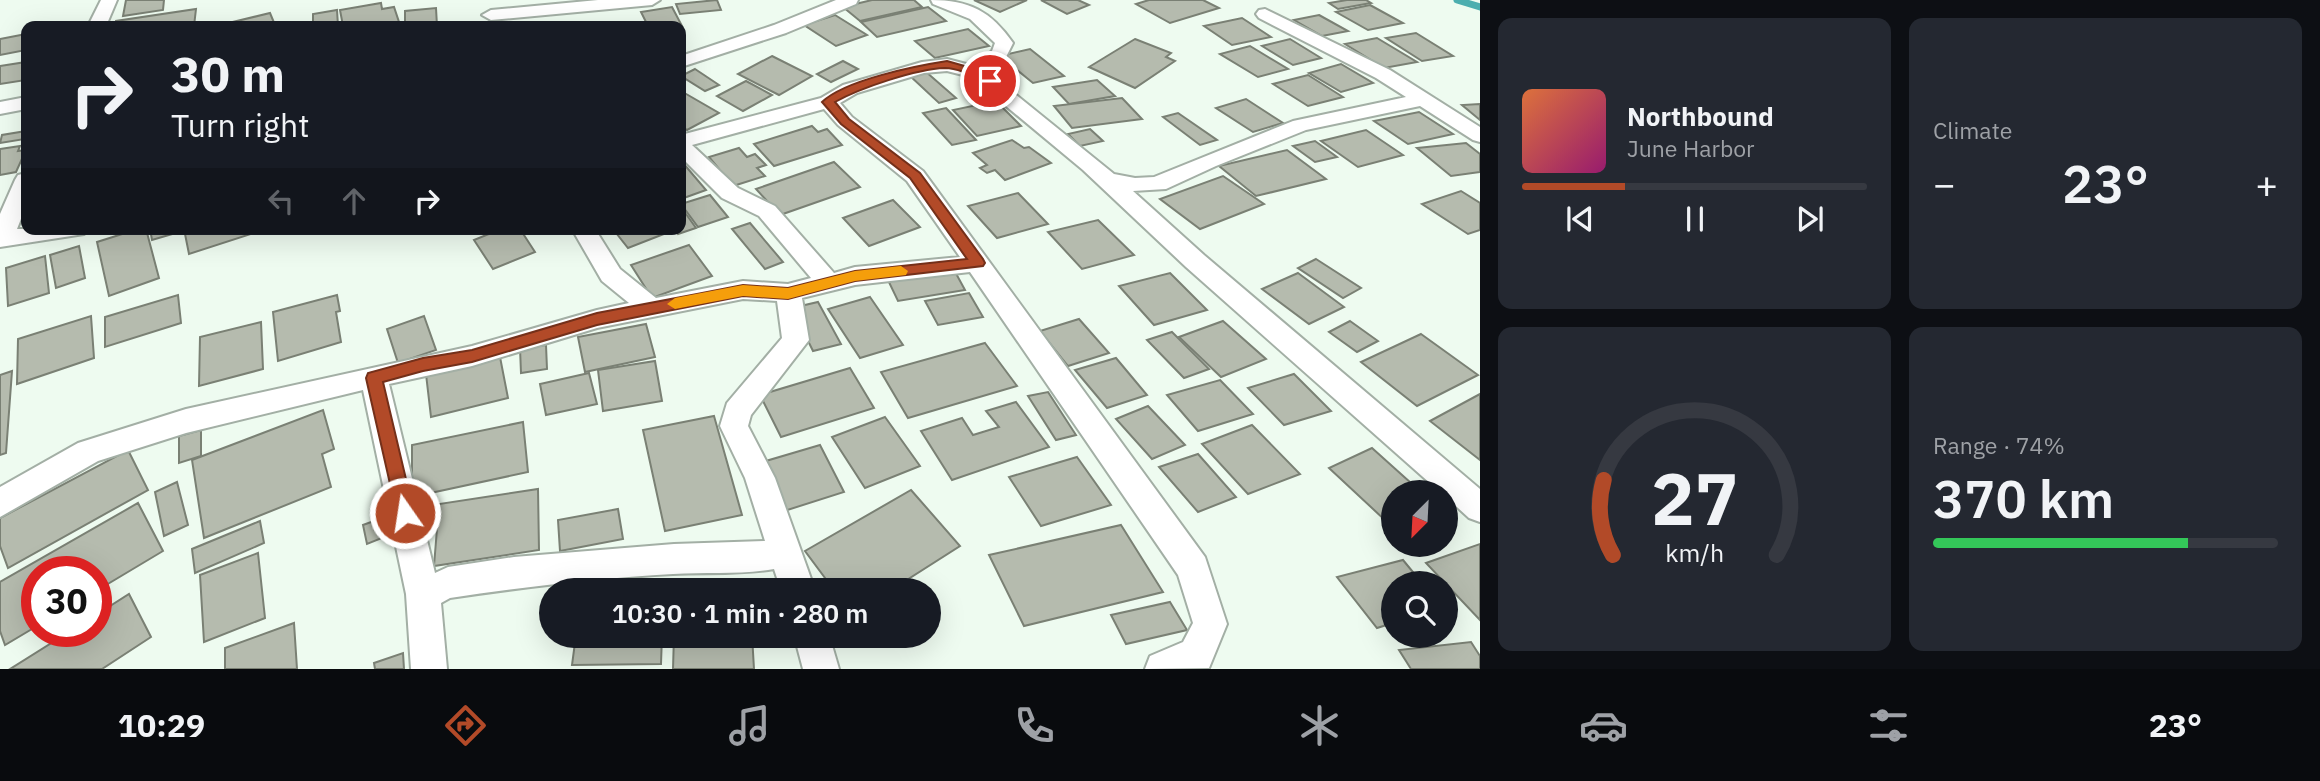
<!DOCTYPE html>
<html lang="en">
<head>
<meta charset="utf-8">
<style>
  body { margin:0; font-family:"IBM Plex Sans",sans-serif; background:#242831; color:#f1f3f6; height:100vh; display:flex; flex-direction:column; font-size:26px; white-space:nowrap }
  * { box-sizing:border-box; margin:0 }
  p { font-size:23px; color:#9ea1a6 }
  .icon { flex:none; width:38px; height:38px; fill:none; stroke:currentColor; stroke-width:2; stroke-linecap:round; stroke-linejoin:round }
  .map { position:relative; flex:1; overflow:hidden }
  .panel { display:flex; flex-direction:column; gap:18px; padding:18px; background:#0d0f14; width:840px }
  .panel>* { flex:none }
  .top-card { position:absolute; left:21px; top:21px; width:665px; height:214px; border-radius:14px; box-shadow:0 7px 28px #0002; background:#171b24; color:#f1f3f6; overflow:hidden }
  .needle { width:46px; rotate:204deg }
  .buttons { position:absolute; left:1381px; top:480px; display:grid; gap:14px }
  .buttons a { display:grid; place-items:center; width:77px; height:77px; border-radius:50%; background:#171b24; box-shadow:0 7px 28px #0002; font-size:35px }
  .speed { position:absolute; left:21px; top:556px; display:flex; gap:14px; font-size:35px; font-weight:700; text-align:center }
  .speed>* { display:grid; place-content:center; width:91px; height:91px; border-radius:50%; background:#171b24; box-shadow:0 7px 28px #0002; line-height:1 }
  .speed .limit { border:10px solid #d22; background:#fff; color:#111 }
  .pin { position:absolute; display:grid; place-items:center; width:60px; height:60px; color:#fff; margin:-30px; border:4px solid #fff; border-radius:50%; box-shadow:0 2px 7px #0007 }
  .me { position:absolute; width:77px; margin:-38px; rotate:347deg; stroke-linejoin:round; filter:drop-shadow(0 0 5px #0008) }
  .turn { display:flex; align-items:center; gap:24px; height:147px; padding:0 35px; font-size:32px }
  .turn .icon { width:91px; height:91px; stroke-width:2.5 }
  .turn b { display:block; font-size:49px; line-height:60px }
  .lanes { display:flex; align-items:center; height:66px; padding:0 35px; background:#0003; justify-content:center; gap:35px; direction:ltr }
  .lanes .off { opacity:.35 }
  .big { font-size:52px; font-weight:600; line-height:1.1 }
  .panel .card { flex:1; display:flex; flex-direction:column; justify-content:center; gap:10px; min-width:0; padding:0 24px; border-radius:14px; background:#242831 }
  .panel .dial { align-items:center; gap:0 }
  .dial svg { height:182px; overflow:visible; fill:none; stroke:#363941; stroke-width:7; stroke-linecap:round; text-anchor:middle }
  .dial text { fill:#f1f3f6; stroke:none }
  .song { display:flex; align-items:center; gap:21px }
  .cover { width:84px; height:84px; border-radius:10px; background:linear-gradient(135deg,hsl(20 70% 55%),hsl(320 70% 35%)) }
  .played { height:7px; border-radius:4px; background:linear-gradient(90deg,#b24a28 30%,#363941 30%) }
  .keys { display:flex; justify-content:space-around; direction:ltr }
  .heat { display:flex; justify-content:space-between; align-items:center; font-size:38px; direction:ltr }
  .charge { height:10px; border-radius:5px; background:linear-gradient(90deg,#34c759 74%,#363941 0) }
  .panel .tiles { flex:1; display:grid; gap:18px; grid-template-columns:repeat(2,1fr) }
  .trip { position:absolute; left:539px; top:578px; width:402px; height:70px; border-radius:35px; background:#171b24; box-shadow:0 7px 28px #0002; font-weight:600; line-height:70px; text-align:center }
  .dock { display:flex; height:112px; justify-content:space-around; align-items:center; background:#090b0e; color:#9ea1a6 }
  .dock .icon { width:49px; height:49px }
  .dock .current { color:#b24a28 }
  .dock b { font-size:32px; color:#f1f3f6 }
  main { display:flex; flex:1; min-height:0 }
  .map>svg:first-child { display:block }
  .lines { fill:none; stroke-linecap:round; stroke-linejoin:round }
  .stream { stroke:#4caeaf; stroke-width:7 }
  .building { fill:#b5bbae; stroke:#7a8074; stroke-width:2 }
  .street-casing { stroke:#a3afa5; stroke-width:4 }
  .street { fill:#fff; fill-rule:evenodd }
  .route { fill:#b24a28; stroke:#74301a; stroke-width:2 }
  .slow { fill:#f59e0b }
</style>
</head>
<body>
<main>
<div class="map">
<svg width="1480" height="669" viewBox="0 0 1480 669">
  <rect width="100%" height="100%" fill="#eefbf0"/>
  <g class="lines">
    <!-- stream -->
    <polyline class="stream" points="1457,0 1480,7"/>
  </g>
  <!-- building -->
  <g class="building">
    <polygon points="126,0 164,0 163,10 123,16"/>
    <polygon points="717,0 721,10 680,14 676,4"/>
    <polygon points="872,0 914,0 922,7 860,21 843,7"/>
    <polygon points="974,0 1027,0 1000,12"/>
    <polygon points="1041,0 1078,0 1089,5 1067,14"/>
    <polygon points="1149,0 1203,0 1219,8 1170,23 1136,4"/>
    <polygon points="1347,0 1366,0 1371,3 1338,9 1329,3"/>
    <polygon points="381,3 382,9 394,7 399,22 374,26 343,26 340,10"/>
    <polygon points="1370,5 1403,23 1368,30 1336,12"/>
    <polygon points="672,7 682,26 648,26 641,12"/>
    <polygon points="928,7 946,21 877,37 861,22"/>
    <polygon points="436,8 437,26 405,26 405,11"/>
    <polygon points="196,9 194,26 115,26 116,21"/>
    <polygon points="337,10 338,26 313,26 313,14"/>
    <polygon points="270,13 275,25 216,26"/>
    <polygon points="835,15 867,35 836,46 804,25"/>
    <polygon points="1319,15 1348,31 1322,36 1294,20"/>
    <polygon points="1242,18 1271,37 1232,45 1204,26"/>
    <polygon points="968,29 989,46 935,58 915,41"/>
    <polygon points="1416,33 1453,56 1422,61 1386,38"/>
    <polygon points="26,34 26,50 0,55 0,39"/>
    <polygon points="1377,38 1417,62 1384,68 1345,44"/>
    <polygon points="1135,39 1171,53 1166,57 1175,61 1135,88 1089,67"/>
    <polygon points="1290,39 1321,58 1293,65 1262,46"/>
    <polygon points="1250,46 1288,69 1258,77 1220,54"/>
    <polygon points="1030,49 1064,76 1033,83 1000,56"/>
    <polygon points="772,56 812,76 779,95 738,74"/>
    <polygon points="843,61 858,69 831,82 817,74"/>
    <polygon points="26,62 26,80 0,84 0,66"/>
    <polygon points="1341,64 1373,83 1341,92 1309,73"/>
    <polygon points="695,69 719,85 705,91 681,76"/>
    <polygon points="925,71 956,98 939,103 909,75"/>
    <polygon points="1308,75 1343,97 1308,106 1273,84"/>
    <polygon points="1097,80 1115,96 1069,104 1053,87"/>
    <polygon points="746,81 772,95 743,111 717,96"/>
    <polygon points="681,91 719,113 687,130 681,126"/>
    <polygon points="1122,98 1142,119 1072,128 1054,106"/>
    <polygon points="1246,99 1283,123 1253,132 1216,108"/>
    <polygon points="996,101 1021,126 977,136 953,110"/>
    <polygon points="1480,104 1480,120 1462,105"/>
    <polygon points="946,108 976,140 952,145 923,113"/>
    <polygon points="1419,112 1453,134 1408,144 1374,121"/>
    <polygon points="1178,113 1217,140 1200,145 1163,117"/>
    <polygon points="812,126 818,132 827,129 842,145 774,166 754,144"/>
    <polygon points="1090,129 1103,141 1080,146 1068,134"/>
    <polygon points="1366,130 1403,155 1358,167 1321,141"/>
    <polygon points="26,131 25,139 0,143 2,135"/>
    <polygon points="1012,140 1024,148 1029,147 1051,163 1005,180 995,170 987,173 980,168 987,165 973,153"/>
    <polygon points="1315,141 1337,157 1315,162 1293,146"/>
    <polygon points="1466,143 1480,154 1480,172 1451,176 1417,148"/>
    <polygon points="20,146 18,151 26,150 16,172 0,175 0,149"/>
    <polygon points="739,148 747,157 755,154 766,165 757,168 765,176 733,186 709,157"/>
    <polygon points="1287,150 1326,179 1256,196 1219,166"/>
    <polygon points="834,162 860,187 780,215 756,189"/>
    <polygon points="683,163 706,190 681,199 681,164"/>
    <polygon points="1223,176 1264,204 1200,229 1160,199"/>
    <polygon points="1461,191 1480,203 1480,230 1468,234 1422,204"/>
    <polygon points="1018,193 1048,224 997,238 968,206"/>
    <polygon points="710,195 728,217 698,227 681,204"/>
    <polygon points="893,200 920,227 869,246 843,218"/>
    <polygon points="681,207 696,228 678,234 674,229 681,229"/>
    <polygon points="1098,220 1134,255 1082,269 1048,232"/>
    <polygon points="750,223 783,262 765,269 732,229"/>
    <polygon points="138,229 146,229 159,278 109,296 97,242"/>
    <polygon points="150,229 178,229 179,232 152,240"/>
    <polygon points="184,229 249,229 251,234 189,254"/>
    <polygon points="501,229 520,229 535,252 493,269 474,240"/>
    <polygon points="613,229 667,229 669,232 628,248"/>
    <polygon points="689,245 712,276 652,298 631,265"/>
    <polygon points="79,246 85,278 56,288 50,255"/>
    <polygon points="45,256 49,293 8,306 6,268"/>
    <polygon points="1316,259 1361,288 1343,298 1298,268"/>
    <polygon points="953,268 965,290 898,301 887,278"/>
    <polygon points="1170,273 1207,310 1154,325 1119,286"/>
    <polygon points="1298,273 1344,307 1309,324 1262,289"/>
    <polygon points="969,293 983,317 938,325 925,301"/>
    <polygon points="178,295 181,323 105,347 105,317"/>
    <polygon points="337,295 340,311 336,312 341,342 278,361 273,312"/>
    <polygon points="870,297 903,345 860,358 828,309"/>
    <polygon points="818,302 841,344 813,351 792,308"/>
    <polygon points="91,316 94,358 17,384 18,339"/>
    <polygon points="424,316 436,350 398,363 387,329"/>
    <polygon points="1079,319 1109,353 1068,366 1040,331"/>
    <polygon points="1223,321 1266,359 1221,377 1179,337"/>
    <polygon points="1350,321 1378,341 1357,352 1329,332"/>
    <polygon points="261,322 263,369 199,386 200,337"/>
    <polygon points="646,324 655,357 585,372 578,337"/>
    <polygon points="1172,332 1209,369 1184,378 1147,340"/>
    <polygon points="1421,334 1478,375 1417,406 1361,362"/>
    <polygon points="985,343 1017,386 908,418 881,372"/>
    <polygon points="546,345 547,369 521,373 520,348"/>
    <polygon points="500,357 508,398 431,417 426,374"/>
    <polygon points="1116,358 1147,395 1107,408 1075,370"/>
    <polygon points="655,361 662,401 603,411 598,370"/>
    <polygon points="850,368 874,408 781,437 760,395"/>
    <polygon points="12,371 6,453 0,455 0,375"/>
    <polygon points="589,373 597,404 546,415 540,384"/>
    <polygon points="1294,374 1331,411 1284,425 1248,388"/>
    <polygon points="1220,380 1253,414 1198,431 1167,395"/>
    <polygon points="1048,392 1076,435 1056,440 1028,396"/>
    <polygon points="1480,394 1480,460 1430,421"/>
    <polygon points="1016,402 1049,447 952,480 921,431 962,418 973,435 999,427 986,411"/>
    <polygon points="1148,406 1185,445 1152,459 1116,419"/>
    <polygon points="323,410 334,449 322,454 331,487 204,538 192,460"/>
    <polygon points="714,416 742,515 665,531 643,430"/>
    <polygon points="885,417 920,466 865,488 832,437"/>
    <polygon points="523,422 528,472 412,497 412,445"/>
    <polygon points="1252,425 1300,474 1248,494 1202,444"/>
    <polygon points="201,430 201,456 179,463 179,436"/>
    <polygon points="820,445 844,492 781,512 759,463"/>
    <polygon points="1372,448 1421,492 1393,492 1393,519 1387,522 1329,468"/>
    <polygon points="128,450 148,490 8,568 0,546 0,518"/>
    <polygon points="1198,454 1236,497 1198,512 1159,467"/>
    <polygon points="1077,457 1111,505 1041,526 1009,477"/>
    <polygon points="177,482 188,525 164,536 155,492"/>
    <polygon points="538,489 539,550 434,566 439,504"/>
    <polygon points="911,490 960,546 891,590 834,590 805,551"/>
    <polygon points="138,503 163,551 96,591 96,572 37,572 37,626 5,645 0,631 0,582"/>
    <polygon points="618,509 623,539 560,551 558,520"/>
    <polygon points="382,518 387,536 367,544 363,525"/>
    <polygon points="260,521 264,543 195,573 192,549"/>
    <polygon points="1121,525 1163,592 1024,626 989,555"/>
    <polygon points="1480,544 1480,620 1426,563"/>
    <polygon points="258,553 265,618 204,642 200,575"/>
    <polygon points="1403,560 1422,583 1393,583 1393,623 1377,628 1337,577"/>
    <polygon points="129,594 151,637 102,669 10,669 69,632 96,632 96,615"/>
    <polygon points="1170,602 1187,630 1126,644 1111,615"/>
    <polygon points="294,623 297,669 225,669 225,648"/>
    <polygon points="576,635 662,635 661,664 572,665"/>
    <polygon points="674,635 752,635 754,669 673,669"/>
    <polygon points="1471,642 1480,656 1480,669 1411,669 1399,650"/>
    <polygon points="403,653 404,669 375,669 374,663"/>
  </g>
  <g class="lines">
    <defs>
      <g id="street">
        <polygon points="101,0 117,0 106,26 88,26"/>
        <polygon points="598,0 660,0 652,5 491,20 482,15 491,10"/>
        <polygon points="836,0 858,0 856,4 786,33 681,67 681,56 774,25"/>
        <path d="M931 0C969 0 991 11 1013 43L1006 57 989 73 1114 174 1135 178 1154 177 1293 121 1406 97 1376 78 1259 18 1256 14 1259 10 1265 9 1390 70 1480 127V142L1473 140 1420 106 1306 130 1216 166 1166 189 1133 191 1204 255 1480 489V522L1469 518 1446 497V492H1440L1186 267 1083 170 971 77 947 71 924 73 857 93 840 103 852 117 923 171 1205 557 1227 624 1209 668 1145 669 1150 656 1183 642 1193 623 1178 575 970 272 855 285 802 298 809 340 751 415 748 426 775 478 815 590H781L774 569C741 575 707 572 673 574 599 578 524 587 450 598L441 603 447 669H411L406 594 363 390 186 433 98 461 0 517V487L78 443 186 409 472 346 597 310 629 303 602 281 572 229H595L620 269 656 298 743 281 788 284 811 278 759 216 722 198 681 157V135L821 98 843 85 922 62 947 59 974 66 992 51 995 43 970 19 933 4ZM824 109 838 125 907 181 960 257 855 267 834 273 775 206 738 188 692 145ZM743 299 777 301 782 338 727 403 720 426 745 478 765 541 674 544 514 557 448 567 435 573 389 384 472 366 597 328Z"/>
        <polygon points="26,97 26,109 0,114 0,102"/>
        <polygon points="26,173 26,206 17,229 87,229 84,234 0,247 0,214 15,180 18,175"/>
        <polygon points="794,635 829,635 839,669 803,669"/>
      </g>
    </defs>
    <!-- street casing -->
    <use href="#street" class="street-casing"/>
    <!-- street -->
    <use href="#street" class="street"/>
  </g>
  <!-- route -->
  <path class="route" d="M947 61 982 71 995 81 986 83C974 76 959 68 945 68 916 69 860 88 835 102L849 119 920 173 983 259 985 263 983 266 855 281 788 299 743 296 597 325 472 362 423 371 383 382 414 513 412 519 405 522 398 519 366 378 368 373 423 358 472 350 597 313 697 294 743 285 788 288 855 271 967 259 910 178 841 124 822 102C845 80 915 66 947 61Z"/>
  <!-- slow -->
  <polygon class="slow" points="901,266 908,271 906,275 855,281 788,299 743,296 675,309 667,304 675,298 743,285 788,288 855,271"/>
</svg>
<div class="buttons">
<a><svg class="needle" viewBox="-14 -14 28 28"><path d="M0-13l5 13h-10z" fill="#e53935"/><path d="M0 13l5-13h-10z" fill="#9ea1a6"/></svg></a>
<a><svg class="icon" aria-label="search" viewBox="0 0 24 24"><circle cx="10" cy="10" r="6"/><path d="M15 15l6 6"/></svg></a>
</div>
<div class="speed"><div class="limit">30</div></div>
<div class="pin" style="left:990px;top:81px;background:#d93025"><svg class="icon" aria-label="arrive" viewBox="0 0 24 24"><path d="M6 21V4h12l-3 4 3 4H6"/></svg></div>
<svg class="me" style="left:405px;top:513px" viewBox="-20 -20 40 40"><circle r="17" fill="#b24a28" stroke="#fff" stroke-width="3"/><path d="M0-11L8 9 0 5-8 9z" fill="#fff"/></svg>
<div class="trip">10:30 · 1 min · 280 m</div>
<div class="top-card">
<div class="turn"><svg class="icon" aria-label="right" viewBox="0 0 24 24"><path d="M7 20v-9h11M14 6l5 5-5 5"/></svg><div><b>30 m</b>Turn right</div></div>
<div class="lanes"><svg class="icon off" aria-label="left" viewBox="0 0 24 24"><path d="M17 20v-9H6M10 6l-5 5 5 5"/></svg><svg class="icon off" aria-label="ahead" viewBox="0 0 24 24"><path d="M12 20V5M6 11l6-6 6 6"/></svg><svg class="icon" aria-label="right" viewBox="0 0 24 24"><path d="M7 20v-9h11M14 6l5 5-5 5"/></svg></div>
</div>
</div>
<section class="panel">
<div class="tiles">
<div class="card">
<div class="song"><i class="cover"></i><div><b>Northbound</b><p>June Harbor</p></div></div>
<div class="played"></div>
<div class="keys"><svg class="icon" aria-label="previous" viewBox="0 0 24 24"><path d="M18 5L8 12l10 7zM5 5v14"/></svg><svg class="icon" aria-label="pause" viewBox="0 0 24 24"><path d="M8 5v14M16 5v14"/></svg><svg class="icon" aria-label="next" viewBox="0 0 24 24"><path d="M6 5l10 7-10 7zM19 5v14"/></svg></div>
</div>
<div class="card"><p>Climate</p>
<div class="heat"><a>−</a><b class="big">23°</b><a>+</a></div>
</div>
<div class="card dial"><svg viewBox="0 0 100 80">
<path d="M14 69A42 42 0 1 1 86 69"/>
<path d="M14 69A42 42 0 0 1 10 36" stroke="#b24a28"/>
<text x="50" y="56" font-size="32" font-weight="700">27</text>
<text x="50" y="72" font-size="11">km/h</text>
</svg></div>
<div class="card"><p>Range · 74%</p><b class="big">370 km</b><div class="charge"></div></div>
</div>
</section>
</main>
<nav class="dock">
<b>10:29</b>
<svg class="icon current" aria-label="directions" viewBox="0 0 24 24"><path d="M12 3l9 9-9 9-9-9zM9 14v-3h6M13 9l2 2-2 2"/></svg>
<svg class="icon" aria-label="music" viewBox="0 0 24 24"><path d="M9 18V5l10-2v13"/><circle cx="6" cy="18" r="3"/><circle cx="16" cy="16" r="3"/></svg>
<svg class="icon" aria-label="phone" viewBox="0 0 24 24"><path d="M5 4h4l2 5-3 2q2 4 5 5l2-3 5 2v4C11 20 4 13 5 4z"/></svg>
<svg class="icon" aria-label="climate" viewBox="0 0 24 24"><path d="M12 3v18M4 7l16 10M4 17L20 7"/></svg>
<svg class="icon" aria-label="car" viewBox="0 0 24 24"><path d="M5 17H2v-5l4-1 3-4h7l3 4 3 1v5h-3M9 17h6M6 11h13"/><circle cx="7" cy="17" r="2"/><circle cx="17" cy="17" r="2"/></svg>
<svg class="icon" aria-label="filters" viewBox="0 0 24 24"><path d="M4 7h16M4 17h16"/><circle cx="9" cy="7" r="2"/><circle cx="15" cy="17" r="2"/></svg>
<b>23°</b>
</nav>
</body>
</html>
